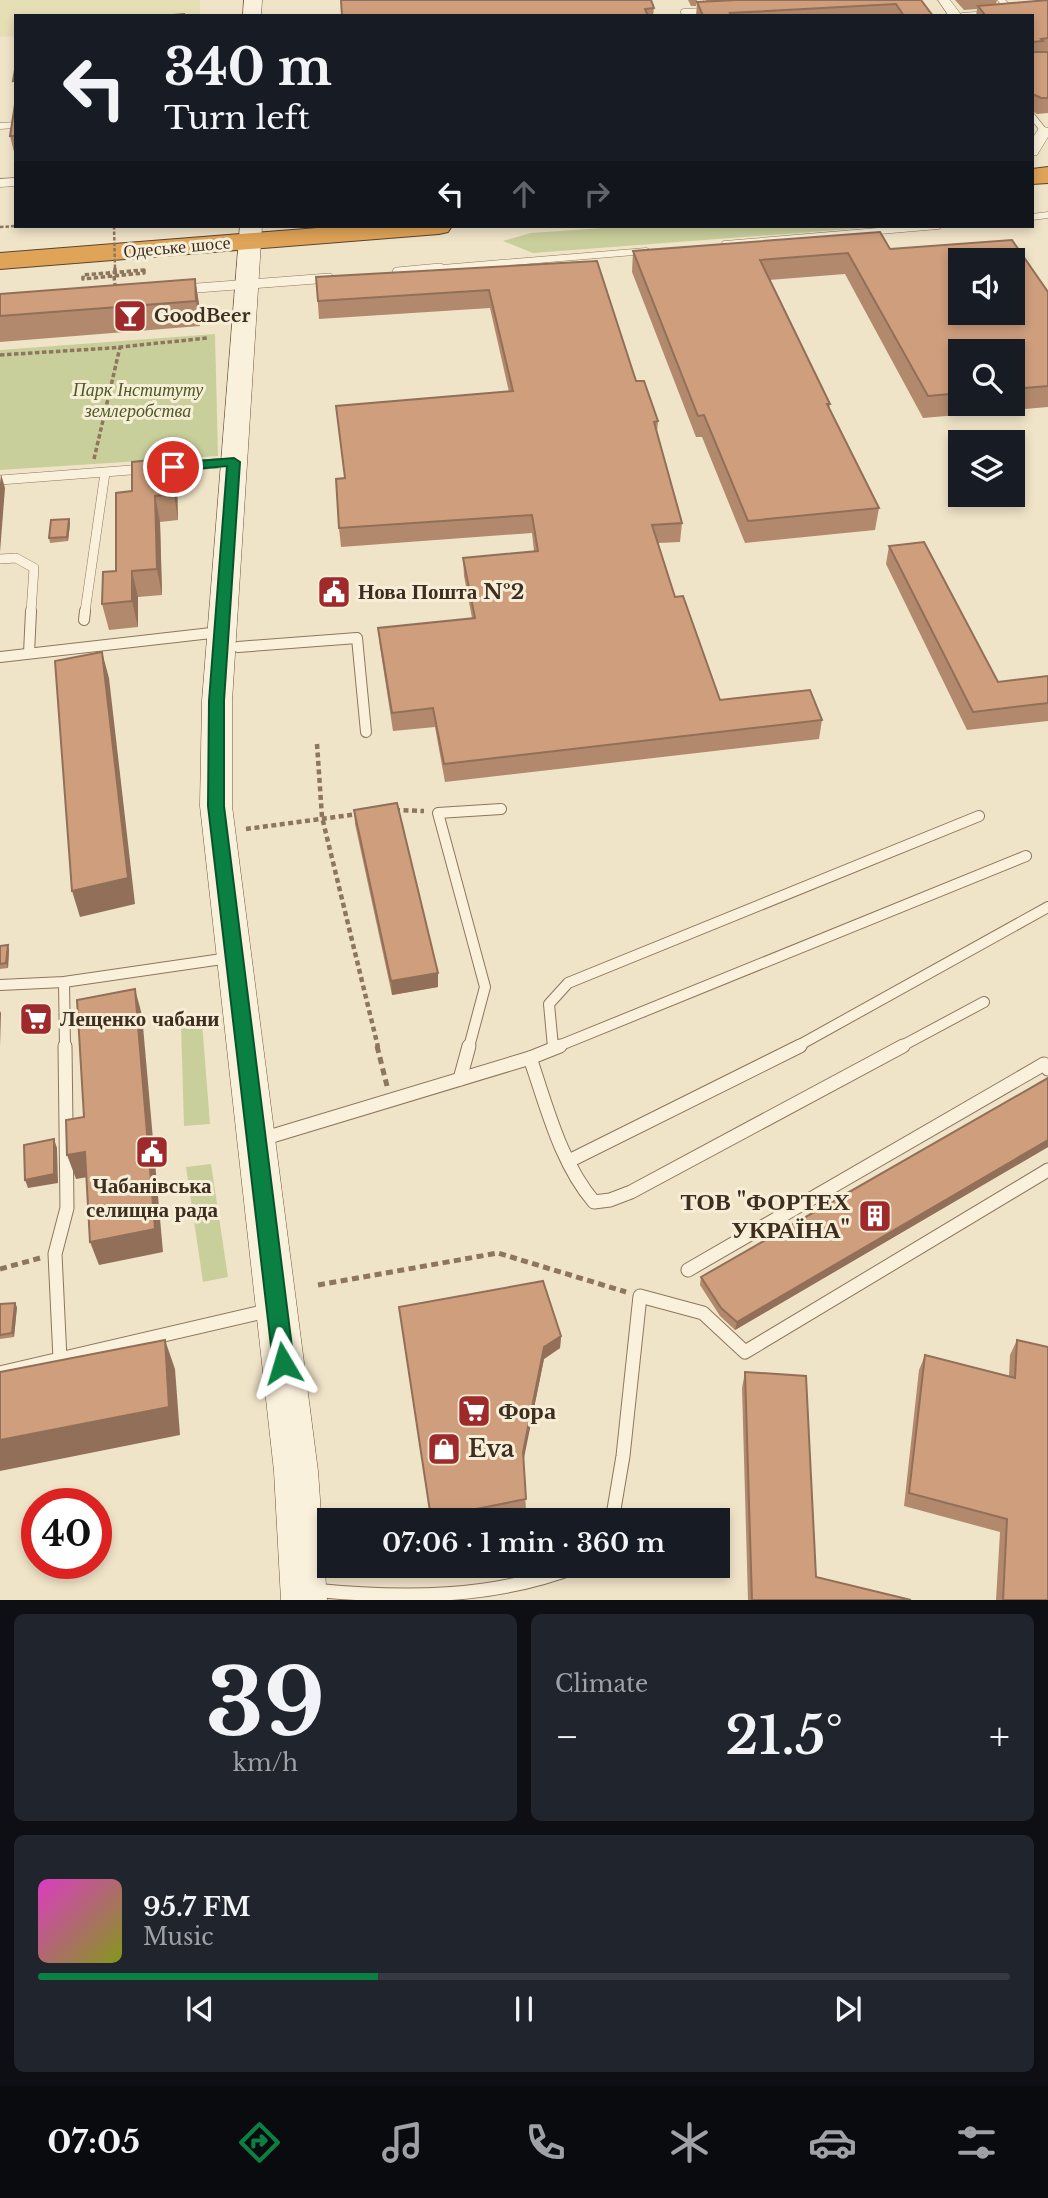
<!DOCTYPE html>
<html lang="en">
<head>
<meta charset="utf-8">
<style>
  body { margin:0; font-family:"Libre Baskerville",serif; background:#20242c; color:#f1f3f6; height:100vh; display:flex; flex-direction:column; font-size:26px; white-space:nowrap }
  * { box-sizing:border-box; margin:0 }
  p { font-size:23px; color:#9ea1a6 }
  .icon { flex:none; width:38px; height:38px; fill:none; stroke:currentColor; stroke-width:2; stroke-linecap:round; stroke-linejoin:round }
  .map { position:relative; height:1600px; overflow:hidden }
  .panel { display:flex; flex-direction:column; gap:14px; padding:14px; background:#0d0f14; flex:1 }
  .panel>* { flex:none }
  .hud { position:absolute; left:14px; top:14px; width:1020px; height:214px; border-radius:0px; box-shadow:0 4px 10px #0003; background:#171b24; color:#f1f3f6; overflow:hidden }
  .fabs { position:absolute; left:948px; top:248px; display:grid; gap:14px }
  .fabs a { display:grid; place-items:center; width:77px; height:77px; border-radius:0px; background:#171b24; box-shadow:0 4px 10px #0003; font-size:35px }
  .speed { position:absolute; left:21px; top:1488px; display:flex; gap:14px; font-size:35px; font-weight:700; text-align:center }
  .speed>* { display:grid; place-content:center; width:91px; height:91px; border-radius:50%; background:#171b24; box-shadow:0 4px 10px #0003; line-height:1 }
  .speed .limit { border:10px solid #d22; background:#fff; color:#111 }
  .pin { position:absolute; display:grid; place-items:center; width:60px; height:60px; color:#fff; margin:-30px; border:4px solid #fff; border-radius:50%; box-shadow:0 2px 7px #0007 }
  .me { position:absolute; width:77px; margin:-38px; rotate:353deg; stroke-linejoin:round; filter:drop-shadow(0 0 5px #0008) }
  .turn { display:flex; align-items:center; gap:24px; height:147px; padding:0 35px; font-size:32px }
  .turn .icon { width:91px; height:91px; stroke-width:2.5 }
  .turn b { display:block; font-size:49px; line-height:60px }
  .lanes { display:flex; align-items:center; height:66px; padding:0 35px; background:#0003; justify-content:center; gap:35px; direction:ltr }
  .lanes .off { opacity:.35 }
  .big { font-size:52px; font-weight:600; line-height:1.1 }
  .panel .card { flex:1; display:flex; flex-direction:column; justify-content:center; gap:10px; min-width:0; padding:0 24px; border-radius:10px; background:#20242c }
  .panel .dial { align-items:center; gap:0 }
  .dial b { font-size:91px; line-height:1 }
  .song { display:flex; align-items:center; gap:21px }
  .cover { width:84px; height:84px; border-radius:10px; background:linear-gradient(135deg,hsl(310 70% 55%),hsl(70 70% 35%)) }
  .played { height:7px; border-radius:4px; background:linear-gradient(90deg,#0b8043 35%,#363941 35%) }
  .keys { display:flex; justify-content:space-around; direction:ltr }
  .heat { display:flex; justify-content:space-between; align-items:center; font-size:38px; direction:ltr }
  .panel .tiles { flex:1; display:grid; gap:14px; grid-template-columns:1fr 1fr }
  .card:last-child { grid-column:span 2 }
  .trip { position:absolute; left:317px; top:1508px; width:413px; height:70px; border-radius:0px; background:#171b24; box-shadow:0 4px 10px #0003; font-weight:600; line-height:70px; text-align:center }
  .dock { display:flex; height:112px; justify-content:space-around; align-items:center; background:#090b0e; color:#9ea1a6 }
  .dock .icon { width:49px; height:49px }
  .dock .on { color:#0b8043 }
  .dock b { font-size:32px; color:#f1f3f6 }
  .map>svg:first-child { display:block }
  .farmland { fill:#e6deb5 }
  .green { fill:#c9cf9b }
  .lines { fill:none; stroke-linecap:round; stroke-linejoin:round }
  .lane-far3-casing { stroke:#8d765c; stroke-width:7 }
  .lane-far2-casing { stroke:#8d765c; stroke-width:10 }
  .lane-far1-casing { stroke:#8d765c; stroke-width:12 }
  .lane-casing { stroke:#8d765c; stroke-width:15 }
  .street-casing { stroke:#8d765c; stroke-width:1 }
  .secondary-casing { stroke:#6f573f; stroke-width:1 }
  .highway-casing { stroke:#5b4430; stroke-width:2 }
  .path-far3 { stroke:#8d765c; stroke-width:2.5; stroke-dasharray:3.5 2; stroke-linecap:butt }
  .path-far2 { stroke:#8d765c; stroke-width:3.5; stroke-dasharray:4.5 2.5; stroke-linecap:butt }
  .path-far1 { stroke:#8d765c; stroke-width:4.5; stroke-dasharray:5 3.5; stroke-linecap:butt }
  .path { stroke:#8d765c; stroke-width:5; stroke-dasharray:7 4.5; stroke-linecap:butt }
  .lane-far3 { stroke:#faf1dc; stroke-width:6 }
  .lane-far2 { stroke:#faf1dc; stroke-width:9 }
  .lane-far1 { stroke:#faf1dc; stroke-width:10 }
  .lane { stroke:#faf1dc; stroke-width:13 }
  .street { fill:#faf1dc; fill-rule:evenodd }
  .secondary { fill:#faf1dc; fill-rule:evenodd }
  .highway { fill:#e0a458; fill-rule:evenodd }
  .path-bridge-far1 { stroke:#8d765c; stroke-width:2.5; stroke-dasharray:3.5 2; stroke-linecap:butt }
  .path-bridge { stroke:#8d765c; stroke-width:3.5; stroke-dasharray:4.5 2.5; stroke-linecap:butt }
  .wall { fill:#b2896c; fill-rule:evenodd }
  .shaded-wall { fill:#916f58 }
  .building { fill:#cf9f7d; stroke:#916f58; stroke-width:2; fill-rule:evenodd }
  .route { fill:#0b8043; stroke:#07532c; stroke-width:2 }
  .labels { text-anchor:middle; stroke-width:6; stroke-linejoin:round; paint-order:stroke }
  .far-street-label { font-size:18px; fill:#3d2e20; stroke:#f7eed8 }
  .far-poi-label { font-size:18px; font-weight:bold; fill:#3d2e20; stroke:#f7eed8; text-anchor:start }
  .far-park-label { font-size:18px; font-style:italic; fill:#4d5a26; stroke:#f7eed8 }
  .poi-label { font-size:21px; font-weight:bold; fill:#3d2e20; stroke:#f7eed8; text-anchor:start }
  .near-poi-label { font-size:24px; font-weight:bold; fill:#3d2e20; stroke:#f7eed8; text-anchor:start }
</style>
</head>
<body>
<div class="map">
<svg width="1048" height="1600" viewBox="0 0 1048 1600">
  <rect width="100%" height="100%" fill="#f0e4c8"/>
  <!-- farmland -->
  <polygon class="farmland" points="0,0 200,0 200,16 16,16 16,36 0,37"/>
  <!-- green -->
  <g class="green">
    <polygon points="632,226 891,226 533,253 503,241 531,233"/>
    <polygon points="215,334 218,456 0,470 0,350"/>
    <polygon points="202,1022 210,1124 184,1126 181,1025"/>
    <polygon points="211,1164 228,1277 203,1282 186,1167"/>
  </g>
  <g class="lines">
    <defs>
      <g id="lane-far3">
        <polyline points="1001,0 1014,13"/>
        <polyline points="686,16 684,12 705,11 700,0"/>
        <polyline points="963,16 988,14"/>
        <polyline points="1032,116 1044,131"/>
        <polyline points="0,126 16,125"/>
        <polyline points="1032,217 1048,215"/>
        <polyline points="725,244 938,226"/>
        <polyline points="419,270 646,251"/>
      </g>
      <g id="lane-far2">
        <polyline points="397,272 440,268"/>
        <polyline points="184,289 329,278"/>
        <polyline points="160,468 234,462"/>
        <polyline points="0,480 144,469"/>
        <polyline points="0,559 16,558 34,568 31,612"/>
        <polyline points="85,612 105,473"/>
      </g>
      <g id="lane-far1">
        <polyline points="84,620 85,611"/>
        <polyline points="238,647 357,638 366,732"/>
        <polyline points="29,653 31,611"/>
        <polyline points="0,657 220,632"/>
        <polyline points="64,982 65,1047"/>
        <polyline points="0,985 64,982 229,958"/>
        <polyline points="469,1047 485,987 438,813 501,809"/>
        <polyline points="553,1047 549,1004 568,983 979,816"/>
        <polyline points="556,1047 1026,856"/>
        <polyline points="796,1047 1048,907"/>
        <polyline points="900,1047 984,1002"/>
      </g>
      <g id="lane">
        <path d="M530 1058C547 1107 560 1162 594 1202L610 1200 631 1192 903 1046"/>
        <polyline points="460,1079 469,1046"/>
        <polyline points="262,1139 530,1058 560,1046"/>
        <polyline points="569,1161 800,1046"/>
        <polyline points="688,1270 1044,1064 1048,1069"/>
        <polyline points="60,1359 55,1254 67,1208 65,1046"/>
        <polyline points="0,1373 271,1310"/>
        <polyline points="612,1521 623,1456 640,1296 703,1313 745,1352 1048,1170"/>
        <path d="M313 1590C403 1599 493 1599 578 1566"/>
      </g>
      <g id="street">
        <polygon points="938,0 950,0 962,16 949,16"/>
        <polygon points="1044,127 1048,128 1048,137 1037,155 1032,156 1032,139 1039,128"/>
        <polygon points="16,178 16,186 0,187 0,179"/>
      </g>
      <g id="secondary">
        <polygon points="244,0 262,0 261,16 243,16"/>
        <polygon points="240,226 262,226 232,701 232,806 318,1471 327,1600 281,1600 274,1471 200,806 202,701"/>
      </g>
      <g id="highway">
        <polygon points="1048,167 1048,183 1032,184 1032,169"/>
        <polygon points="343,226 452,226 448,232 439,234 0,269 0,253"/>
      </g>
    </defs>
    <!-- lane-far3 casing -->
    <use href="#lane-far3" class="lane-far3-casing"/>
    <!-- lane-far2 casing -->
    <use href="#lane-far2" class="lane-far2-casing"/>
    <!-- lane-far1 casing -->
    <use href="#lane-far1" class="lane-far1-casing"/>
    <!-- lane casing -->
    <use href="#lane" class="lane-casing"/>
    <!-- street casing -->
    <use href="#street" class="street-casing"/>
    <!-- secondary casing -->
    <use href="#secondary" class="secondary-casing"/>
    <!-- highway casing -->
    <use href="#highway" class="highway-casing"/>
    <!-- path-far3 -->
    <polyline class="path-far3" points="0,227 16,226"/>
    <!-- path-far2 -->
    <g class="path-far2">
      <polygon points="144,270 144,273 83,279 83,275"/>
      <polyline points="114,276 115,285"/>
      <polyline points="0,355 111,348 207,338"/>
      <polyline points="94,459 120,347"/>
    </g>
    <!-- path-far1 -->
    <g class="path-far1">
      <polyline points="317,744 322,817 378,1047"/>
      <polyline points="395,810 424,811"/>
      <polyline points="246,829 358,814"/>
    </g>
    <!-- path -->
    <g class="path">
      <polyline points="377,1046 387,1086"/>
      <polyline points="0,1269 40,1258"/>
      <polyline points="318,1285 498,1253 626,1292"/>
    </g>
    <!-- lane-far3 -->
    <use href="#lane-far3" class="lane-far3"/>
    <!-- lane-far2 -->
    <use href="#lane-far2" class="lane-far2"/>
    <!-- lane-far1 -->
    <use href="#lane-far1" class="lane-far1"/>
    <!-- lane -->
    <use href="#lane" class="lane"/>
    <!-- street -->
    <use href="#street" class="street"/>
    <!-- secondary -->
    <use href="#secondary" class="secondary"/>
    <!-- highway -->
    <use href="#highway" class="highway"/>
    <!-- path-bridge-far1 -->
    <polyline class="path-bridge-far1" points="114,226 115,270"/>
    <!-- path-bridge -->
    <polyline class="path-bridge" points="115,268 115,273"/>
  </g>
  <!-- wall -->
  <g class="wall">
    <polygon points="688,0 697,0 696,6 691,6"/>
    <polygon points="706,0 921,0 933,16 696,16 697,2 707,2"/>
    <polygon points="955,0 997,0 996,4 1048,0 1048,113 1037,114 1032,111 1032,16 976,16 977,9 964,10"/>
    <polygon points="654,8 653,16 342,16"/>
    <polygon points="16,98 16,160 10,136"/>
    <path d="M890 249 1048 292V407L923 418 845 274 769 280 830 404 829 409 879 508 875 530 745 543 702 437H696L632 272 633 251ZM961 352H1013V404H961Z"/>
    <polygon points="597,261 636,381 658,421 657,433 682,523 680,542 658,543 675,597 720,700 822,720 819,739 445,782 435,727 393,731 380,647 378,628 472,618 464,576 463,558 534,551 532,533 341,547 339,528 345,478 338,424 509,392 490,308 319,319 316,277"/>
    <polygon points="195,279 199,304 200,326 0,342 0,294"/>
    <polygon points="172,458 177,484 178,520 160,522 162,595 138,597 138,627 109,630 102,604 116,571 132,491"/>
    <polygon points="69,519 70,524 68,541 50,543 49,538"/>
    <polygon points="889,546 998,682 1048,676 1048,721 967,730 886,564"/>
    <polygon points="354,810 438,987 392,995 355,824"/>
    <polygon points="0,946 9,950 8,968 0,969"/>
    <polygon points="1048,1078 1048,1147 735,1330 720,1316 700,1285 701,1277"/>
    <polygon points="0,1304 17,1307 14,1337 0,1339"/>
    <polygon points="401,1319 561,1336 560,1348 544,1359 523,1460 526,1510 472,1521 431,1521"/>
    <polygon points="1017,1340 1048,1600 996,1600 1000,1532 904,1506 919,1370 925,1355 1009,1376 1010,1355"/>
    <polygon points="745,1372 816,1577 911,1600 748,1600 742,1388"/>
  </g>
  <!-- shaded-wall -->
  <g class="shaded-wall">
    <polygon points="195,279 199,304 200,326 196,301"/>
    <polygon points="172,458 177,484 178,520 174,494"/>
    <polygon points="1,474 5,488 0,552 0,483"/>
    <polygon points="155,496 160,522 162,595 157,569"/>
    <polygon points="69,519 70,524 68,541 67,537"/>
    <polygon points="132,571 138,597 138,627 132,601"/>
    <polygon points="102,652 109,678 135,904 80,917 72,891"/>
    <polygon points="8,945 9,950 8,968 6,963"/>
    <polygon points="438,973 438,987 392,995 391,981"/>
    <polygon points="135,989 142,1015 163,1252 99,1265 90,1242"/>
    <polygon points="0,1011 1,1013 0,1047"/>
    <polygon points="54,1139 57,1148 58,1183 28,1188 25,1180"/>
    <polygon points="1048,1140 1048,1147 735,1330 737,1322"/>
    <polygon points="85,1152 94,1176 76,1179 67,1155"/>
    <polygon points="15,1303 17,1307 14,1337 12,1333"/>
    <polygon points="561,1336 560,1348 544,1359 523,1463 523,1452 544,1347"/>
    <polygon points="165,1340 175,1369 180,1435 0,1471 0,1440"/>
  </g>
  <!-- building -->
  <g class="building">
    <polygon points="341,0 651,0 654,8 645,9 648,16 342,16"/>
    <polygon points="736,0 921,0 933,16 904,16 896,4 730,13 732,16 703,16 697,2"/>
    <polygon points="1048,0 1048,38 1041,39 1043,41 1032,42 1032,16 986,16 978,6"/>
    <polygon points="184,14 184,16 160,16"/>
    <polygon points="1032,51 1033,52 1048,52 1048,98 1041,98 1035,95 1032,97"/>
    <polygon points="16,64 16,80 13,81"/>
    <polygon points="16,98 16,136 10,136"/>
    <path d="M880 232 890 249 1012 240 1048 292V386L1013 389V352H961V393L928 396 848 253 760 260 830 404H827L879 508 748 521 704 415 698 416 633 251ZM961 261H1013V313H961Z"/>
    <polygon points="597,261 636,381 644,381 658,421 654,422 682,523 652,525 675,597 683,596 720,700 810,690 822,720 444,764 433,708 392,713 378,628 475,618 463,558 538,551 532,515 339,528 336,479 345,478 336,406 513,391 489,290 318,301 316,277"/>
    <polygon points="195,279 196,301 0,316 0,294"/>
    <polygon points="172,458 174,494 155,496 157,569 132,571 132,601 102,604 103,572 116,571 116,493 132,491 132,462"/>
    <polygon points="69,519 67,537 49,538 51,520"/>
    <polygon points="924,542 998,682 1048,676 1048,703 973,712 889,546"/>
    <polygon points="102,652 128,878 72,891 55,661"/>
    <polygon points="397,803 438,973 391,981 354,810"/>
    <polygon points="8,945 6,963 0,964 0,946"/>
    <polygon points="135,989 155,1229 90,1242 85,1152 67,1155 66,1120 84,1117 77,1000"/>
    <polygon points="1048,1078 1048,1140 737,1322 721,1308 701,1277"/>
    <polygon points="54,1139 54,1174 25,1180 24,1145"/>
    <polygon points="543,1281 561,1336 544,1347 523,1452 526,1499 431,1518 399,1307"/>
    <polygon points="15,1303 12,1333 0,1335 0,1304"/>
    <polygon points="165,1340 169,1407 0,1440 0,1372"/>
    <polygon points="1017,1340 1048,1347 1048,1600 1003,1600 1007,1519 909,1493 925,1355 1015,1378"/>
    <polygon points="745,1372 806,1376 816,1577 911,1600 752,1600"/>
  </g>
  <!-- route -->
  <polygon class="route" points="234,458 240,462 224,701 224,806 294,1363 291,1370 283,1373 276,1370 273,1363 208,806 209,701 227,466 173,471 166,467 173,463"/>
  <!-- icons -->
  <defs>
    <symbol id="bar-square" viewBox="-11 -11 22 22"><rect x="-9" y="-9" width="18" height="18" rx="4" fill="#9e2a2b" stroke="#f7eed8"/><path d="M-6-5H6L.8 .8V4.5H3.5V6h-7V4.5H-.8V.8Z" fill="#fff"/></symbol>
    <symbol id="civic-square" viewBox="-11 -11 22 22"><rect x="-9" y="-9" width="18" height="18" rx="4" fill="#9e2a2b" stroke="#f7eed8"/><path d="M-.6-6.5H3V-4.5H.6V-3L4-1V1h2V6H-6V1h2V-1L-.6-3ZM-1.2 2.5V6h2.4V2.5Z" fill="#fff"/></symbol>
    <symbol id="supermarket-square" viewBox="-11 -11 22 22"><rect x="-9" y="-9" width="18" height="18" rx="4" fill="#9e2a2b" stroke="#f7eed8"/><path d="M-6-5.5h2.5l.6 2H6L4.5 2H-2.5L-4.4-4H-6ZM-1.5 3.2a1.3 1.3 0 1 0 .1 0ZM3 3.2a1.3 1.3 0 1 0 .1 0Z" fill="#fff"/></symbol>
    <symbol id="building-square" viewBox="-11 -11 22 22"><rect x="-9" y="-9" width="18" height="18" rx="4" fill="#9e2a2b" stroke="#f7eed8"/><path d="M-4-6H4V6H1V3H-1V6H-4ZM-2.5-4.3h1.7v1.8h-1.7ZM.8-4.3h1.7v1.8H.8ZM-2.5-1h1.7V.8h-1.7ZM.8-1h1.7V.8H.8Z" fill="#fff"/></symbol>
    <symbol id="shop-square" viewBox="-11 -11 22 22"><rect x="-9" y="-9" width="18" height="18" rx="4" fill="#9e2a2b" stroke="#f7eed8"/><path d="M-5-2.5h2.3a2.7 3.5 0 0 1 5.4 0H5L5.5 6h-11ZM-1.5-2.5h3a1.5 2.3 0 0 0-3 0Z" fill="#fff"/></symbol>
  </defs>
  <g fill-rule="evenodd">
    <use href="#bar-square" x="111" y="297" width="38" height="38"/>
    <use href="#civic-square" x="315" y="573" width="38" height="38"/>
    <use href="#supermarket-square" x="17" y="1000" width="38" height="38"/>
    <use href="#civic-square" x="133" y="1133" width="38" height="38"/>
    <use href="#building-square" x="856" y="1197" width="38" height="38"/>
    <use href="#supermarket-square" x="455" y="1392" width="38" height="38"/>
    <use href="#shop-square" x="425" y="1430" width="38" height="38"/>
  </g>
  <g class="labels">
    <!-- far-street labels -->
    <g class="far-street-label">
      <text transform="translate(177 247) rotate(-5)" y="6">Одеське шосе</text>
    </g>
    <!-- far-poi labels -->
    <g class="far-poi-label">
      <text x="154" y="322">GoodBeer</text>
    </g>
    <!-- far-park labels -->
    <g class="far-park-label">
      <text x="138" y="396">Парк Інституту<tspan x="138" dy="21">землеробства</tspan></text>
    </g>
    <!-- poi labels -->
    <g class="poi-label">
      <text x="358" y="599">Нова Пошта №2</text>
      <text x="60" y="1026">Лещенко чабани</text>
      <text x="152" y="1193" text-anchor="middle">Чабанівська<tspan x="152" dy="24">селищна рада</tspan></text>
    </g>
    <!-- near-poi labels -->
    <g class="near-poi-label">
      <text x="850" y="1210" text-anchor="end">ТОВ "ФОРТЕХ<tspan x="850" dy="28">УКРАЇНА"</tspan></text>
      <text x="498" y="1419">Фора</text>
      <text x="468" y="1457">Eva</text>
    </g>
  </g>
</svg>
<div class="fabs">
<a><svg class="icon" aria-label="sound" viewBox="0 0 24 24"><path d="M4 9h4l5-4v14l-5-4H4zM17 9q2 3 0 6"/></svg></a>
<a><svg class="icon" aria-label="search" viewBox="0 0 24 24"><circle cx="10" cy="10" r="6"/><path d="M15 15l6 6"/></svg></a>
<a><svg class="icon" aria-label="layers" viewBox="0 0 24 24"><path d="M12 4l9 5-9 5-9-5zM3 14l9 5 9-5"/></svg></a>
</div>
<div class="speed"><div class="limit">40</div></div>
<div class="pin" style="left:173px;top:467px;background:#d93025"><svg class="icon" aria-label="arrive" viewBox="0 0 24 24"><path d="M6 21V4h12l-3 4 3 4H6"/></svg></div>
<svg class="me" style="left:283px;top:1363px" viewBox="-20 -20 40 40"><path d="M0-17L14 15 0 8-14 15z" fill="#0b8043" stroke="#fff" stroke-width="4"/></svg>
<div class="trip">07:06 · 1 min · 360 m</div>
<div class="hud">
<div class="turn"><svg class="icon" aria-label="left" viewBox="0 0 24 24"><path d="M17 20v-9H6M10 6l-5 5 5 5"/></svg><div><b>340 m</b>Turn left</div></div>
<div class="lanes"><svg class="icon" aria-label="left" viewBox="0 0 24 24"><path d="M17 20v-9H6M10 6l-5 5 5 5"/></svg><svg class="icon off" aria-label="ahead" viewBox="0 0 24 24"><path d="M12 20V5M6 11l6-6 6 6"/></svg><svg class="icon off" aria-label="right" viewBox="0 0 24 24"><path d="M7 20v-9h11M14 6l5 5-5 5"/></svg></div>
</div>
</div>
<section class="panel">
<div class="tiles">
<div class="card dial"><b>39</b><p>km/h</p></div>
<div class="card"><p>Climate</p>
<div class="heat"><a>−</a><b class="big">21.5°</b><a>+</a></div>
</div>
<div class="card">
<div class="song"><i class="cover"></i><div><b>95.7 FM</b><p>Music</p></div></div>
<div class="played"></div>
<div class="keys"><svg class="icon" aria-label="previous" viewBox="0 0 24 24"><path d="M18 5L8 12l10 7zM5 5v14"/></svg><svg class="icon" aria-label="pause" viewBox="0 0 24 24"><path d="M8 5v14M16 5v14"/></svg><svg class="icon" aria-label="next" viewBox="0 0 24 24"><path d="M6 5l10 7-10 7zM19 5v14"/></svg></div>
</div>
</div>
</section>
<nav class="dock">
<b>07:05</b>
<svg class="icon on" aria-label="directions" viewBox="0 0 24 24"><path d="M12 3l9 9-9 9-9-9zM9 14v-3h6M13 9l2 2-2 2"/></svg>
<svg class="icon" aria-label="music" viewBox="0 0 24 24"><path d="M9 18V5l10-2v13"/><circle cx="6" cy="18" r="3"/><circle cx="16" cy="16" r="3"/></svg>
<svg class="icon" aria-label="phone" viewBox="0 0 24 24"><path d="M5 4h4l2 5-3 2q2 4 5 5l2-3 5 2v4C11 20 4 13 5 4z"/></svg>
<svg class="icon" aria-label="climate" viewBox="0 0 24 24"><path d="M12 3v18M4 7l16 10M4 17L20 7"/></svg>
<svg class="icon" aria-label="car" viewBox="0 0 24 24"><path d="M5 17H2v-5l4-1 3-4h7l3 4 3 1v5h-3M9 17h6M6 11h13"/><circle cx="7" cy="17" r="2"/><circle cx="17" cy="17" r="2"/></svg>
<svg class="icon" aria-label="filters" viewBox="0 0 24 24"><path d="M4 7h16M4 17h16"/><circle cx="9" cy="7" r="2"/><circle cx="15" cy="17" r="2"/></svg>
</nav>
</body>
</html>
